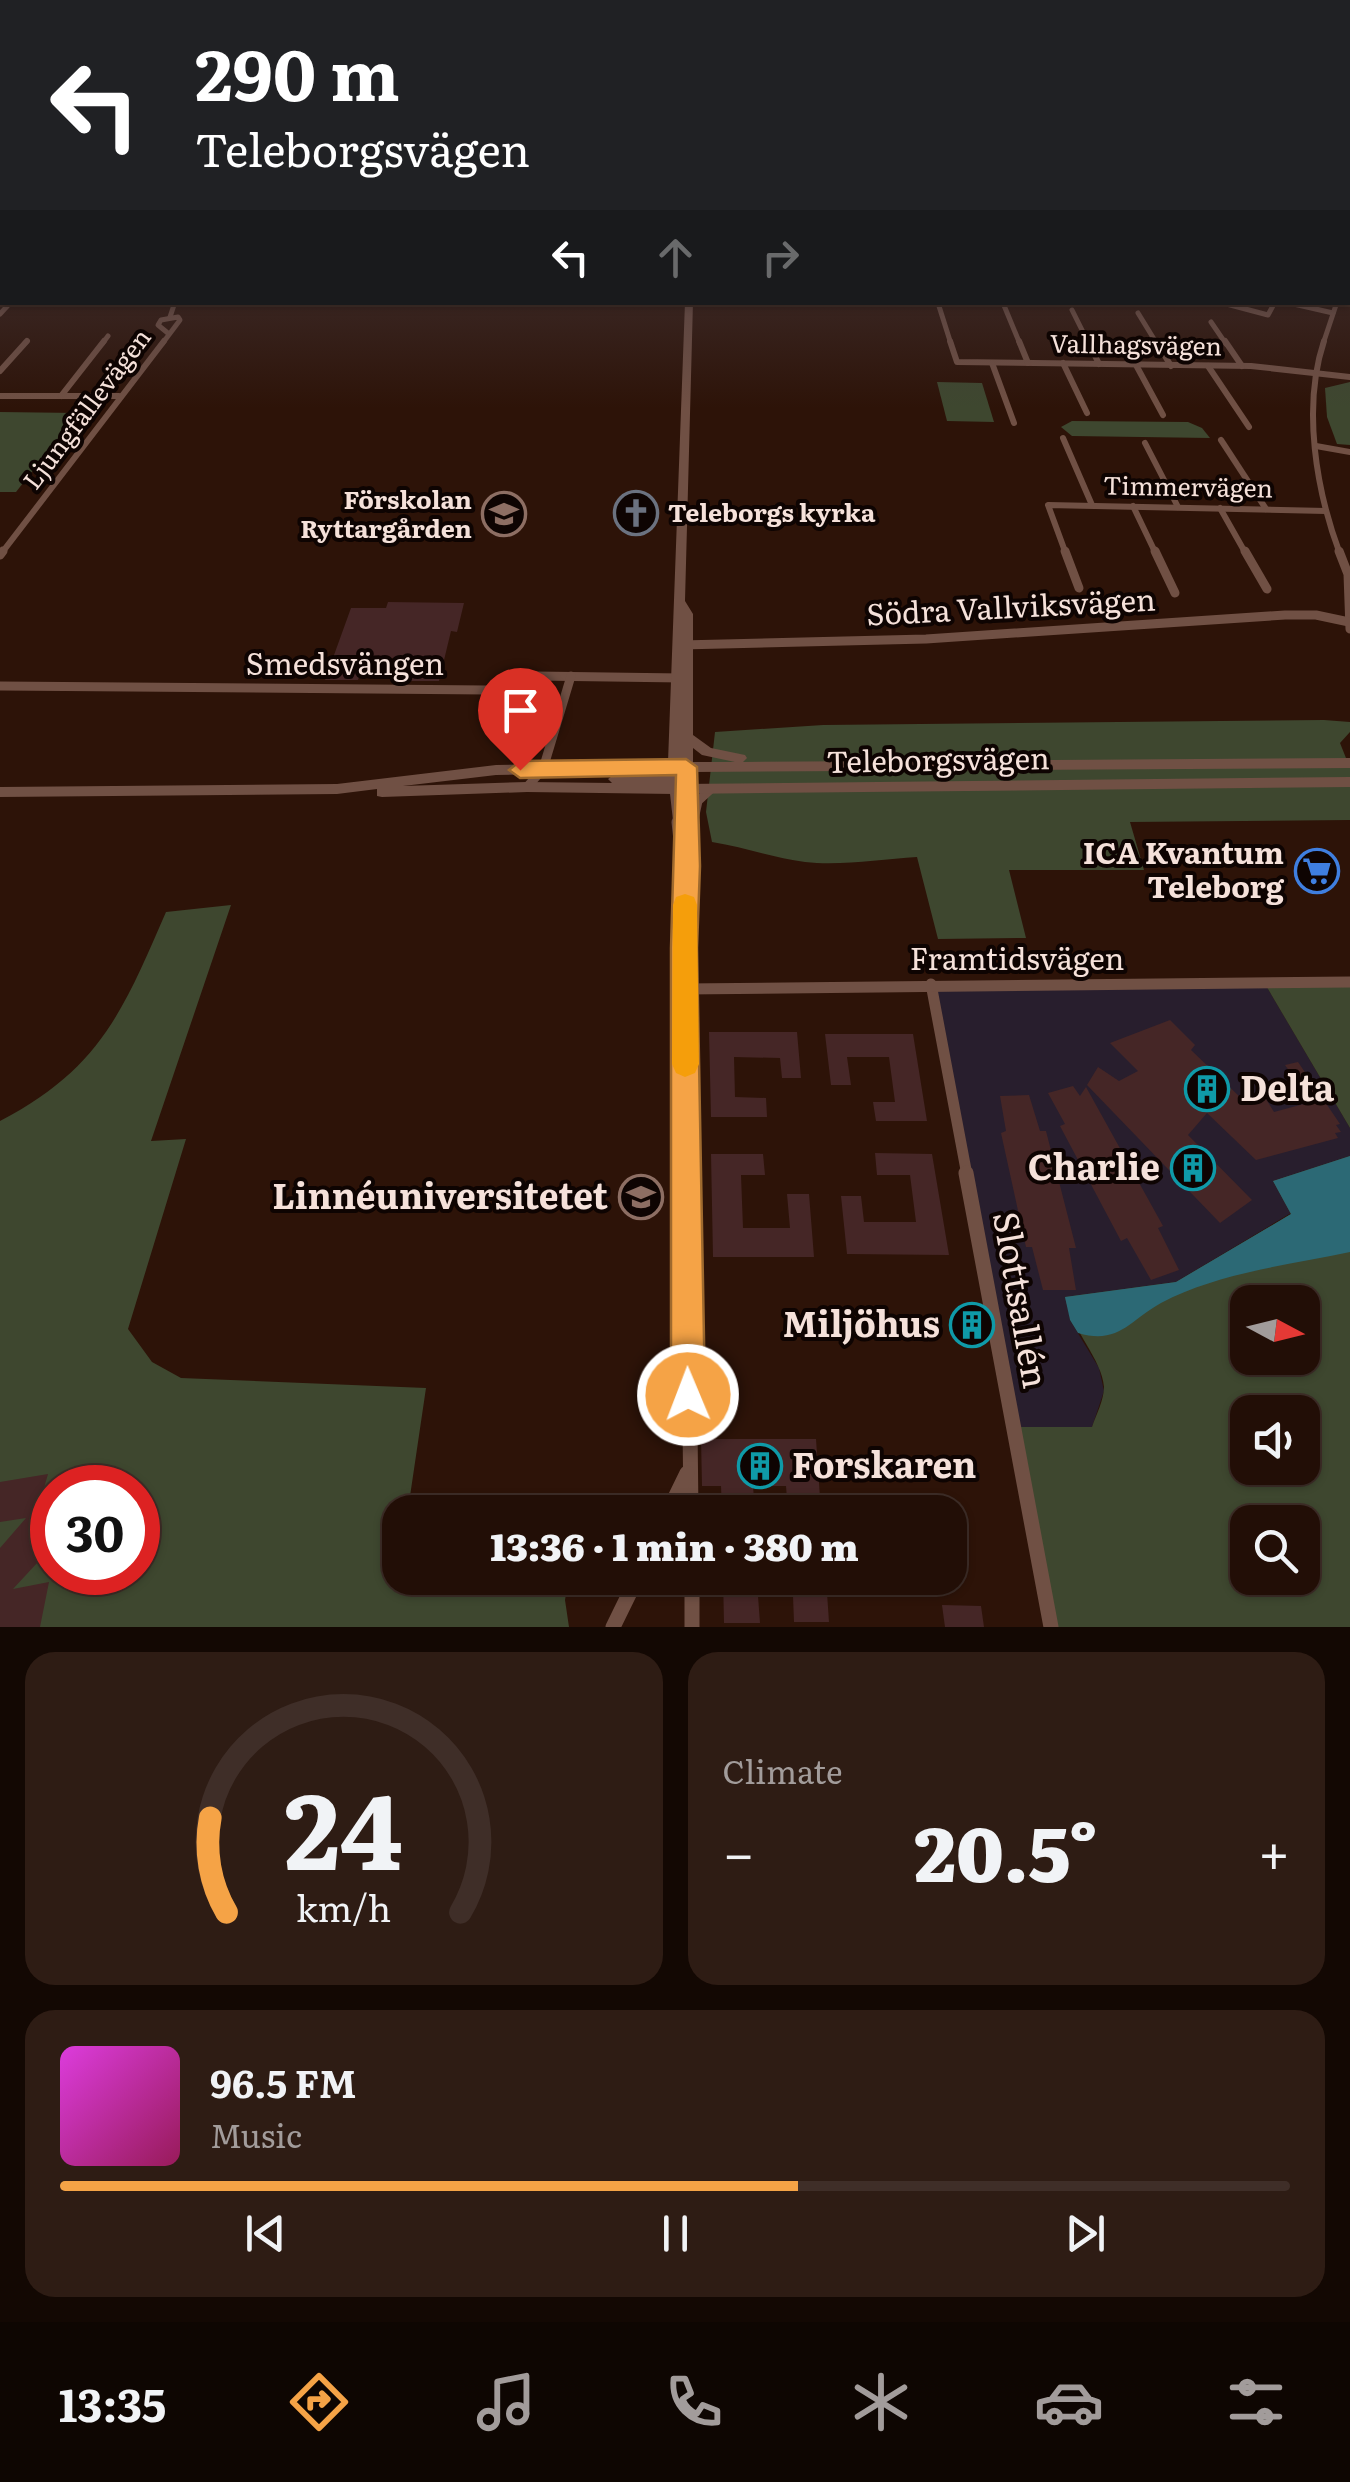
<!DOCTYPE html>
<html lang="en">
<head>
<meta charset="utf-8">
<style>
  body { margin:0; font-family:Literata,serif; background:#2e1c14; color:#f1f3f6; height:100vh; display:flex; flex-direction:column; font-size:38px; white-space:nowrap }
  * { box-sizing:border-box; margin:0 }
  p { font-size:32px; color:#a29c9b }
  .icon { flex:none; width:55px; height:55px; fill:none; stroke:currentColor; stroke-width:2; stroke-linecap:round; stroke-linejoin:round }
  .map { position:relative; height:1627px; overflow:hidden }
  .details { display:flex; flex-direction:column; gap:25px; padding:25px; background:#130803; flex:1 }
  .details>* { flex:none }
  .hud { position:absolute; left:0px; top:0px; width:1350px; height:305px; box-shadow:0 2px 8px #0004,0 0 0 2px #3f2e28; background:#202124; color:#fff; overflow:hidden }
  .needle { width:65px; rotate:97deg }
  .fabs { position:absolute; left:1230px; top:1285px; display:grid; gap:20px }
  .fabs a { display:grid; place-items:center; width:90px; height:90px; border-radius:20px; background:#220e06; box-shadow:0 2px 8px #0004,0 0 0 2px #3f2e28; font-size:50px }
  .speed { position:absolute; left:30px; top:1465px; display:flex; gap:20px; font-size:50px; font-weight:700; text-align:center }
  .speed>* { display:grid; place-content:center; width:130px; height:130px; border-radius:50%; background:#220e06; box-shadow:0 2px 8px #0004,0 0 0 2px #3f2e28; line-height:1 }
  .speed .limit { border:15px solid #d22; background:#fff; color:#111 }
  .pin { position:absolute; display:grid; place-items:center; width:85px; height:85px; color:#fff; margin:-102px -42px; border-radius:50% 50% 50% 0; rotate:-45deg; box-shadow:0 0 10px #0007 }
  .pin .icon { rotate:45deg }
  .me { position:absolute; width:110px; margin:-55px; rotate:359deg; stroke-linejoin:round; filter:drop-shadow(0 0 8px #0008) }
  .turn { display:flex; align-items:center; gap:35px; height:210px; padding:0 30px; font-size:45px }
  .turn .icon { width:130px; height:130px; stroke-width:2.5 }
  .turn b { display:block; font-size:70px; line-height:85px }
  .lanes { display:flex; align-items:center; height:95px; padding:0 30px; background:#0003; justify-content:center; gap:50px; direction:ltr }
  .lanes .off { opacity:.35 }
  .big { font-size:75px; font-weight:800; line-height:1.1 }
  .details .tile { flex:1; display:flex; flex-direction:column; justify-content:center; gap:15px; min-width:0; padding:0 35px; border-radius:30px; background:#2e1c14 }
  .details .dial { align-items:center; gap:0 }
  .dial svg { height:260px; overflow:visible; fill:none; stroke:#3f2e28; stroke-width:7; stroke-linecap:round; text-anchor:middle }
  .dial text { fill:#f1f3f6; stroke:none }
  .song { display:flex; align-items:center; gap:30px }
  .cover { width:120px; height:120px; border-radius:15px; background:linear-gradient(135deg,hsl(300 70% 55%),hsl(330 70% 35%)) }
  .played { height:10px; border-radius:5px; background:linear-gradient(90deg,#f5a346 60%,#3f2e28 60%) }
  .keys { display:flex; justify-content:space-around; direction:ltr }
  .heat { display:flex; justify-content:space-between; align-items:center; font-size:55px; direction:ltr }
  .details .tiles { flex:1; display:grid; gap:25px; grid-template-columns:1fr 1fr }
  .tile:last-child { grid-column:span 2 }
  .trip { position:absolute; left:382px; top:1495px; width:585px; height:100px; border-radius:30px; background:#220e06; box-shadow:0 2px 8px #0004,0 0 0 2px #3f2e28; font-weight:800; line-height:100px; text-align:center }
  .tabs { display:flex; height:160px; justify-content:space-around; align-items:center; background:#0e0602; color:#a29c9b }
  .tabs .icon { width:70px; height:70px }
  .tabs .selected { color:#f5a346 }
  .tabs b { font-size:45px; color:#f1f3f6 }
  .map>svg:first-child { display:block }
  .commercial { fill:#281e2d }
  .green { fill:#3e472f; fill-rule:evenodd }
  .water { fill:#2c6975 }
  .building { fill:#452626 }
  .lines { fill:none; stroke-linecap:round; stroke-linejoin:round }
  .street-far4 { stroke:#705044; stroke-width:5 }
  .street-far3 { stroke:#705044; stroke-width:6 }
  .street-far2 { stroke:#705044; stroke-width:9 }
  .street-far1 { stroke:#705044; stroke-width:11 }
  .street { stroke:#705044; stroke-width:15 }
  .secondary { fill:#705044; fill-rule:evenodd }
  .route { fill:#f5a346; stroke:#9f6a2e; stroke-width:2.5 }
  .slow { fill:#f59e0b }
  .labels { text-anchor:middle; stroke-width:8; stroke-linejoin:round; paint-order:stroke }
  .far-street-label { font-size:25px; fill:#f5e1da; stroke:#0e0402 }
  .far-poi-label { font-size:25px; font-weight:bold; fill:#f5e1da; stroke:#0e0402; text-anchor:end }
  .street-label { font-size:30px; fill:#f5e1da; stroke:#0e0402 }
  .poi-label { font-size:30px; font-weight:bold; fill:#f5e1da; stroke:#0e0402; text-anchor:end }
  .near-poi-label { font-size:35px; font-weight:bold; fill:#f5e1da; stroke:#0e0402; text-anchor:end }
  .near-street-label { font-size:35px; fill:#f5e1da; stroke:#0e0402 }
</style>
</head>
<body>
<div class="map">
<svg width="1350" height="1627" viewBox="0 0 1350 1627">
  <rect width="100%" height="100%" fill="#2d1308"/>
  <!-- commercial -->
  <polygon class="commercial" points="1265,984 1350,1128 1350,1156 1273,1181 1291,1213 1176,1282 1066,1297 1070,1320 1099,1368 1104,1391 1092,1427 1013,1427 933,986"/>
  <!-- green -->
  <g class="green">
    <polygon points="937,382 982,383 994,422 947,421"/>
    <polygon points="1350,382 1350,445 1337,444 1327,417 1325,388"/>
    <polygon points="0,412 78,413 16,492 0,492"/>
    <polygon points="1072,421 1188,422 1202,428 1210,438 1072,436 1061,427"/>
    <path d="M1324 720 1350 722V732L1340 743 1350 768V820L1130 822 1144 870H1009L1026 938 938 939 917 857C881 859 841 866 805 862 773 858 744 847 712 842L706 812 715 732 823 725Z"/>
    <path d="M231 905 151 1141 186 1139 128 1329 152 1362 181 1378 426 1388 409 1503 586 1505 584 1512H400V1578H569L565 1600 569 1627H0V1121C100 1069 123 1011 166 912ZM52 1488H138V1572H52Z"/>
    <polygon points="1265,984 1350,985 1350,1128"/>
    <path d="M1350 1156V1627H1051L1013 1427H1092C1096 1415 1104 1400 1104 1387 1102 1359 1072 1331 1065 1297L1176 1282 1291 1214 1273 1181ZM1248 1302H1302V1358H1248ZM1248 1412H1302V1468H1248ZM1248 1522H1302V1578H1248Z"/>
  </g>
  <!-- water -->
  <path class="water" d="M1350 1156V1252C1288 1265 1218 1273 1161 1303 1130 1320 1119 1345 1078 1333L1070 1320 1065 1297 1176 1282 1291 1214 1273 1181Z"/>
  <!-- building -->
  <g class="building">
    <polygon points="388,602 464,603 457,632 451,631 439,681 406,681 412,658 366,658 358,680 325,680 351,608 386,608"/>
    <polygon points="1170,1020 1195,1045 1191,1050 1241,1098 1263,1094 1274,1112 1311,1102 1285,1065 1298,1062 1340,1124 1336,1125 1341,1132 1335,1133 1338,1138 1256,1160 1207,1113 1188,1135 1252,1200 1220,1223 1087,1085 1098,1067 1119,1081 1138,1071 1110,1043"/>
    <polygon points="709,1032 797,1032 801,1078 782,1078 780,1058 734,1057 735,1097 766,1098 767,1117 711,1117"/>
    <polygon points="825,1034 913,1034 927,1121 876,1121 873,1102 895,1102 889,1057 847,1057 851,1085 831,1085"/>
    <polygon points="1073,1086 1080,1096 1086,1087 1163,1226 1158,1228 1179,1270 1151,1280 1127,1238 1121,1241 1060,1126 1065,1124 1048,1093"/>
    <polygon points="1029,1095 1040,1131 1046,1131 1076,1248 1069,1248 1076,1290 1043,1290 1032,1247 1026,1247 1001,1133 1006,1131 1000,1096"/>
    <polygon points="875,1153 932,1154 949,1255 847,1254 841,1196 861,1196 864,1222 916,1222 910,1175 877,1175"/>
    <polygon points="711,1154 763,1154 765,1175 741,1175 743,1228 790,1228 787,1194 809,1194 814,1257 713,1257"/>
    <polygon points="961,1308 977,1308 983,1341 967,1341"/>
    <polygon points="701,1439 816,1439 821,1512 788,1512 786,1486 753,1486 755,1512 722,1512 721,1486 702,1486"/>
    <polygon points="48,1474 31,1533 40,1541 38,1562 13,1589 49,1582 40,1627 0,1627 0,1548 26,1518 0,1522 0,1482"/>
    <polygon points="723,1578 826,1578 829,1622 794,1622 793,1596 758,1596 760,1623 724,1623"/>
    <polygon points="942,1605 981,1606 984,1627 945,1627"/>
  </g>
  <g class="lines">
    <!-- street-far4 -->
    <g class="street-far4">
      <polyline points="1348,247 1350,242"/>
      <polyline points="1219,302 1268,315 1275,302"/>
      <polyline points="1285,302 1333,313"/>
      <polyline points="938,303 951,344"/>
      <polyline points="1003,303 1020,344"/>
      <polyline points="1072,310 1089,344"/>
      <polyline points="1138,313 1157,344"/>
      <polyline points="0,314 11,302"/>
      <polyline points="170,317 175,302"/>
      <polyline points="1211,322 1226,344"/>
      <polyline points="24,344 27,341"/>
      <polyline points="102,344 108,336"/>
      <polyline points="162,344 180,320 178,317 161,320 158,325 169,334"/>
      <polyline points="1323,344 1337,302"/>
    </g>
    <!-- street-far3 -->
    <g class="street-far3">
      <polyline points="950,341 957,362 1251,366 1350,377"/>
      <polyline points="1019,341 1028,363"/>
      <polyline points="1088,341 1099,364"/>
      <polyline points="1156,341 1171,366"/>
      <polyline points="1225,341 1242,366"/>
      <path d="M1324 341C1302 407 1316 490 1340 554"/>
      <polyline points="992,363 1014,423"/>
      <polyline points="1063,363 1087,413"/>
      <polyline points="1136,365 1163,415"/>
      <polyline points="1208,366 1249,427"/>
      <polyline points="0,371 27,341"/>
      <polyline points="0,396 119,396"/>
      <polyline points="61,396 104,341"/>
      <polyline points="1063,438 1092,505"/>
      <polyline points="1221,440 1266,509"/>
      <polyline points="1145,443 1178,507"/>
      <polyline points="1316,446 1350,452"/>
      <polyline points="1133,506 1156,554"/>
      <polyline points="1220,508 1246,554"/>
      <polyline points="1,554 164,341"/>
      <polyline points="1066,554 1048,505 1326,511"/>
    </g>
    <!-- street-far2 -->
    <g class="street-far2">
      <polyline points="1065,551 1079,588"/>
      <polyline points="1155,551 1175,593"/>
      <polyline points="1245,551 1267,589"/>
      <polyline points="1339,551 1348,574 1350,629"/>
      <polyline points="0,555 3,551"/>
      <polyline points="681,645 926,639 1285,615 1316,615 1349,622"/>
      <polyline points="0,686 487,690 536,676 682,678"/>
      <polyline points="527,787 543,769 571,676"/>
      <polyline points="674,789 678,825"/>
      <polyline points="686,789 687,825"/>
      <polyline points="693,824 698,801 711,789"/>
    </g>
    <!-- street-far1 -->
    <g class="street-far1">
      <polyline points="677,822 684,888"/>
      <polyline points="931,984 967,1175"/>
      <polyline points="685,989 1350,982"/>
      <polyline points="687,1175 687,822"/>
    </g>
    <!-- street -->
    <g class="street">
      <polyline points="687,1173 691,1512"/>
      <polyline points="966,1173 1051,1627"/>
      <polyline points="668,1512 687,1473"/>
      <polyline points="692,1578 692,1627"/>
      <polyline points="613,1627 637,1578"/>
    </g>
    <!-- secondary -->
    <g class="secondary">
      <rect x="1348" y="253" width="2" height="4"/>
      <rect x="1348" y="265" width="2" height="4"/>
      <path d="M685 302H693L685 601 693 614V735L711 748 745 755 747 758 743 762 1350 758V768L693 772 691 779 681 778V784L1350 777V787L674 794 527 792 382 797 377 796V789L337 794 0 797V787L337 784 496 765 668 762ZM693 748 702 755 735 762H693ZM662 772 615 774 608 779 612 783 527 782 403 786 496 775Z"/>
    </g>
  </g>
  <!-- sky -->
  <linearGradient id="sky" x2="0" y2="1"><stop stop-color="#190a04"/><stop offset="0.44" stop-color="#46393d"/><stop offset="1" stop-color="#46393d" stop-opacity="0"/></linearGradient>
  <rect width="1350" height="408" fill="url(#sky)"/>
  <!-- route -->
  <polygon class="route" points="686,759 697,767 700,866 697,948 705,1395 700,1407 688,1412 676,1407 671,1395 671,948 676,775 520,778 509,770 520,761"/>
  <!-- slow -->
  <polygon class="slow" points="685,894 694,897 697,905 699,1064 695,1073 685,1077 676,1073 672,1064 673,905 676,897"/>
  <!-- icons -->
  <defs>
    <symbol id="church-ring" viewBox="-11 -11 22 22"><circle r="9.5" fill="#0e0402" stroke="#6b7280" stroke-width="1.5"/><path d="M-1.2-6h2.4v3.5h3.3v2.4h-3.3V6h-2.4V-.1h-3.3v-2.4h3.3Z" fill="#6b7280"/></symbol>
    <symbol id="school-ring" viewBox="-11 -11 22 22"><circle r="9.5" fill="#0e0402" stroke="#8d6e63" stroke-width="1.5"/><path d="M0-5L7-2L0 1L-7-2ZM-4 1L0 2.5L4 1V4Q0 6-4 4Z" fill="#8d6e63"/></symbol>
    <symbol id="supermarket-ring" viewBox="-11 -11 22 22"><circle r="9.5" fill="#0e0402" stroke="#3f7fe0" stroke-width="1.5"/><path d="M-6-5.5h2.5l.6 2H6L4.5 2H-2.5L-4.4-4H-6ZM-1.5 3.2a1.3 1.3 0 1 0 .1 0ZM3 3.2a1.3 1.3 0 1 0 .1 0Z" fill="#3f7fe0"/></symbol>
    <symbol id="building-ring" viewBox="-11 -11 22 22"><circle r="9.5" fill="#0e0402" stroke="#0f9aa8" stroke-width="1.5"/><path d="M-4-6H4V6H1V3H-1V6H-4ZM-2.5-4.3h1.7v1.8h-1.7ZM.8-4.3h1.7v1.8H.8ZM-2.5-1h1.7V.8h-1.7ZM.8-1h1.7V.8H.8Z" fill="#0f9aa8"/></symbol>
    <symbol id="university-ring" viewBox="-11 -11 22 22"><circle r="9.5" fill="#0e0402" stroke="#8d6e63" stroke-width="1.5"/><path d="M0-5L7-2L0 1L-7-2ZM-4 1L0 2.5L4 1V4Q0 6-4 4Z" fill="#8d6e63"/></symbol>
  </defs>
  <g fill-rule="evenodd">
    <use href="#church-ring" x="611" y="488" width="50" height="50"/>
    <use href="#school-ring" x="479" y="489" width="50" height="50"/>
    <use href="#supermarket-ring" x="1292" y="846" width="50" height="50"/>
    <use href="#building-ring" x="1182" y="1064" width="50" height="50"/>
    <use href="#building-ring" x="1168" y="1143" width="50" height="50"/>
    <use href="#university-ring" x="616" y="1172" width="50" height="50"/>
    <use href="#building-ring" x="947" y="1300" width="50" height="50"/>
    <use href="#building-ring" x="735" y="1441" width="50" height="50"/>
  </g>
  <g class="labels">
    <!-- far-street labels -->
    <g class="far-street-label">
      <text transform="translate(1136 345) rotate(1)" y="9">Vallhagsvägen</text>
      <text transform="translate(87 409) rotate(-53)" y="9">Ljungfällevägen</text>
      <text transform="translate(1188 487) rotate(1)" y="9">Timmervägen</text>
    </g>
    <!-- far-poi labels -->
    <g class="far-poi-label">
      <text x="472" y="509">Förskolan<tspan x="472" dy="29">Ryttargården</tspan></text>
      <text x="668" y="522" text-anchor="start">Teleborgs kyrka</text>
    </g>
    <!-- street labels -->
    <g class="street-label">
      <text transform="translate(1011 608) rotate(-3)" y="10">Södra Vallviksvägen</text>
      <text x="345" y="675">Smedsvängen</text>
      <text transform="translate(938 761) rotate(-1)" y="10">Teleborgsvägen</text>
      <text x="1017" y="970">Framtidsvägen</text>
    </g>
    <!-- poi labels -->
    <g class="poi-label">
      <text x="1284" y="864">ICA Kvantum<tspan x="1284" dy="34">Teleborg</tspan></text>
    </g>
    <!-- near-poi labels -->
    <g class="near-poi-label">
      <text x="1240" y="1101" text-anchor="start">Delta</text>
      <text x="1160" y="1180">Charlie</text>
      <text x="608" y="1209">Linnéuniversitetet</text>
      <text x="940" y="1337">Miljöhus</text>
      <text x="792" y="1478" text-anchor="start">Forskaren</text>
    </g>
    <!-- near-street labels -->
    <g class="near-street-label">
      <text transform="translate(1020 1300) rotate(80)" y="12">Slottsallén</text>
    </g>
  </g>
</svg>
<div class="fabs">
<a><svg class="needle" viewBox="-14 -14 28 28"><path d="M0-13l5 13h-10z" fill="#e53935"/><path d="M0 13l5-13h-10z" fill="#a29c9b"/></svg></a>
<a><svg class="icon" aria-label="sound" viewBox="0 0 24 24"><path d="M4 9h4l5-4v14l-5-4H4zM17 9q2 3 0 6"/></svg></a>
<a><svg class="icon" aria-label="search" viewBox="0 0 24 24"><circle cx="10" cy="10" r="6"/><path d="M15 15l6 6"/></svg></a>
</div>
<div class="speed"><div class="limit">30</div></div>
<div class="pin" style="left:520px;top:770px;background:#d93025"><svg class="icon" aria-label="arrive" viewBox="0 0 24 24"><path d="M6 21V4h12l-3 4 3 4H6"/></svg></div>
<svg class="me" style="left:688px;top:1395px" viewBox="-20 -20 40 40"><circle r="17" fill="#f5a346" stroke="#fff" stroke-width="3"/><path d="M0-11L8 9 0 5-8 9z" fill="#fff"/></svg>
<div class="trip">13:36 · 1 min · 380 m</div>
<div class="hud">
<div class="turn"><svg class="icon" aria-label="left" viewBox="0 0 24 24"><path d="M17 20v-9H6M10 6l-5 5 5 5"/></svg><div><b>290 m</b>Teleborgsvägen</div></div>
<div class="lanes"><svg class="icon" aria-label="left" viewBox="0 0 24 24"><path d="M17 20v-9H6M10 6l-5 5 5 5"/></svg><svg class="icon off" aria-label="ahead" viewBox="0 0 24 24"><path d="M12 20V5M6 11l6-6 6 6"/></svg><svg class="icon off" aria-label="right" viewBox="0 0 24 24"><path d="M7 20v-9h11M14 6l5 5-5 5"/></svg></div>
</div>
</div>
<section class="details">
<div class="tiles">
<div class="tile dial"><svg viewBox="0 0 100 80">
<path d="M14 69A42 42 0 1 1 86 69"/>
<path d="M14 69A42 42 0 0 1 9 40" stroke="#f5a346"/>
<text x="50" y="56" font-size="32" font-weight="700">24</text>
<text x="50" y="72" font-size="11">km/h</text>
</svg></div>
<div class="tile"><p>Climate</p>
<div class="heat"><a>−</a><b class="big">20.5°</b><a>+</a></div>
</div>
<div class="tile">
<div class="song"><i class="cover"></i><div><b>96.5 FM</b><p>Music</p></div></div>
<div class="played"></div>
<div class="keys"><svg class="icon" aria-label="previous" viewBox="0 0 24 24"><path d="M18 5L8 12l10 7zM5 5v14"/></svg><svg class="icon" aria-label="pause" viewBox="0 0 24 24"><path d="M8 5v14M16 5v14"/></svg><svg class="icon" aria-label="next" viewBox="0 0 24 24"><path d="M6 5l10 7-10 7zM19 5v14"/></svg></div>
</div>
</div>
</section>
<nav class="tabs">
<b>13:35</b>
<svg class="icon selected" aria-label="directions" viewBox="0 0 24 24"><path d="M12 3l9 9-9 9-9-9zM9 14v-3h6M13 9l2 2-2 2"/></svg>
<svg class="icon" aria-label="music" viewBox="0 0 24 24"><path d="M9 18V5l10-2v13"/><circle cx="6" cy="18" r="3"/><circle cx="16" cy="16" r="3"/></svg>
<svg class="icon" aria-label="phone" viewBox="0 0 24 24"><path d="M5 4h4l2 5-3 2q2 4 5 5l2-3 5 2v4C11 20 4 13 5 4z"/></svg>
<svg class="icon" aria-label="climate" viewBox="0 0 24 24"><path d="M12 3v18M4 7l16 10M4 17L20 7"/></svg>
<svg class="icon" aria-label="car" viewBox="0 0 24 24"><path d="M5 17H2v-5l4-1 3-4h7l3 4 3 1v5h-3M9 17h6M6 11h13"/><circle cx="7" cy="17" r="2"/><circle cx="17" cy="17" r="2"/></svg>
<svg class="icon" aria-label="filters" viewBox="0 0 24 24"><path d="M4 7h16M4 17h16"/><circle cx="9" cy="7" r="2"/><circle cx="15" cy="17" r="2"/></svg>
</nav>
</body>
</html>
